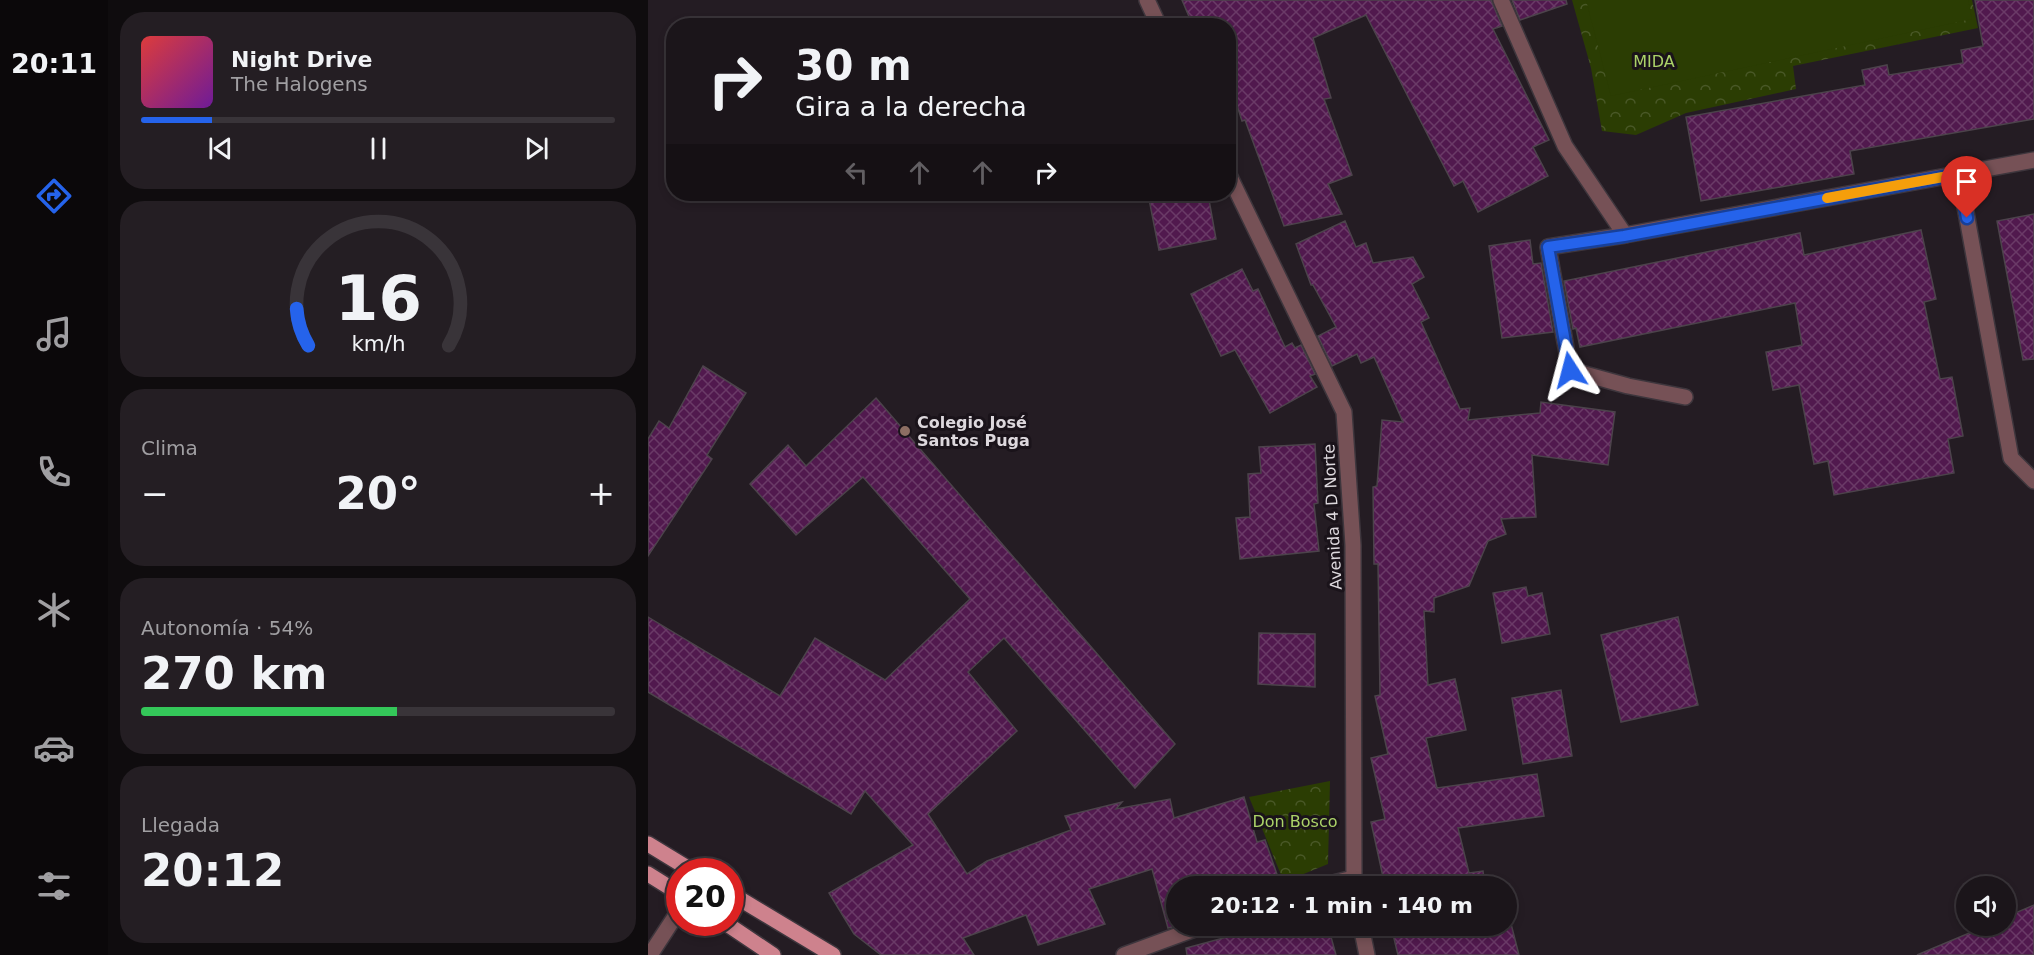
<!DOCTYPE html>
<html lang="es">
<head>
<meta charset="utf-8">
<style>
  body { margin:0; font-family:"DejaVu Sans",sans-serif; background:#241e23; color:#f1f3f6; height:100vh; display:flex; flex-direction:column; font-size:22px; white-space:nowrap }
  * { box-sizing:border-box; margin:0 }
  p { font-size:20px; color:#a09fa2 }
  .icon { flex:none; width:33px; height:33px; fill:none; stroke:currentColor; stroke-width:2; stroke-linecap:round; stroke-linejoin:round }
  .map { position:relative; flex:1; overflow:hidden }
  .drawer { display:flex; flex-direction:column; gap:12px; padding:12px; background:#0f0c0e; width:540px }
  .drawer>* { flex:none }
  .banner { position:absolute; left:18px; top:18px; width:570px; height:183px; border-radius:24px; box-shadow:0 3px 9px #0003,0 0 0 2px #393439; background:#1b151a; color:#f1f3f6; overflow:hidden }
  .tools { position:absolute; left:1308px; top:876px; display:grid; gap:12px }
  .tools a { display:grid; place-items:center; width:60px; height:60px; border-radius:50%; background:#1b151a; box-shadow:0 3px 9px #0003,0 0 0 2px #393439; font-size:30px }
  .speed { position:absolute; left:18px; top:858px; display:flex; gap:12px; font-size:30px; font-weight:700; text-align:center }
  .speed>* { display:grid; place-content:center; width:78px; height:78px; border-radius:50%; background:#1b151a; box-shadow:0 3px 9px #0003,0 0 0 2px #393439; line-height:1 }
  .speed .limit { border:9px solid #d22; background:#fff; color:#111 }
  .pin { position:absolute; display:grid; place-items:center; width:51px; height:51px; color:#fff; margin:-62px -26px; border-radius:50% 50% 50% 0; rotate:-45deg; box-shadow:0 0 6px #0007 }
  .pin .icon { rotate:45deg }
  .me { position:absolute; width:66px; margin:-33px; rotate:351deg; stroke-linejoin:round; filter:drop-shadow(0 0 4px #0008) }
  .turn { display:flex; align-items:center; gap:21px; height:126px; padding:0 30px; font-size:27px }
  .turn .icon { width:78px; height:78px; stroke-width:2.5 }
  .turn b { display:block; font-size:42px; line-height:51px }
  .lanes { display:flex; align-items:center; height:57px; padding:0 30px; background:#0003; justify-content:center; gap:30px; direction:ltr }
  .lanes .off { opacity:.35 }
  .big { font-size:45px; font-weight:700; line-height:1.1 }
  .drawer .tile { flex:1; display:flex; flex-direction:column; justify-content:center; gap:9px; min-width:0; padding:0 21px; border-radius:24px; background:#241e23 }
  .drawer .dial { align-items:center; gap:0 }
  .dial svg { height:156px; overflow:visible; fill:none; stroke:#393439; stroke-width:7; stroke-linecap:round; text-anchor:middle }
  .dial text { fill:#f1f3f6; stroke:none }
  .song { display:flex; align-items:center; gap:18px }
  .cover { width:72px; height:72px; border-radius:9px; background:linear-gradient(135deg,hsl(0 70% 55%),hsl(280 70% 35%)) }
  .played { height:6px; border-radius:3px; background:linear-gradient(90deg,#2563eb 15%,#393439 15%) }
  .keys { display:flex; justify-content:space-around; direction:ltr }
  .heat { display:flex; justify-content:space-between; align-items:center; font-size:33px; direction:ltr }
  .charge { height:9px; border-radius:4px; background:linear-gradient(90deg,#34c759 54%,#393439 0) }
  .trip { position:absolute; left:518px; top:876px; width:351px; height:60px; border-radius:30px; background:#1b151a; box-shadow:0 3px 9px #0003,0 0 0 2px #393439; font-weight:700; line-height:60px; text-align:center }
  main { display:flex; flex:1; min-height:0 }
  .tab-bar { display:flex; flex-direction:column; width:108px; justify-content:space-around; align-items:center; background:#0b080a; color:#a09fa2 }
  .tab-bar .icon { width:42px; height:42px }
  .tab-bar .current { color:#2563eb }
  .tab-bar b { font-size:27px; color:#f1f3f6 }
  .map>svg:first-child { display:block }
  .park { fill:url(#park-crowns) }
  .pitch { fill:#2b3d03 }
  .building { fill:url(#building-cross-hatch); stroke:#4c434b; stroke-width:1.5 }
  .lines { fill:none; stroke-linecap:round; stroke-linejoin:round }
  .minor-casing { stroke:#3e363d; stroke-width:18 }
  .major-casing { stroke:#3e363d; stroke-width:18 }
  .minor { stroke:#765156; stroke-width:15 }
  .major { stroke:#ce828d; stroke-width:15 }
  .route-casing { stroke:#184099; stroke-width:15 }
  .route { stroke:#2563eb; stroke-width:10 }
  .slow { stroke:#f59e0b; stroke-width:10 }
  .education-dot { fill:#8d6e63; stroke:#1a131a; stroke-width:2 }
  .labels { text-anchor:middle; stroke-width:6; stroke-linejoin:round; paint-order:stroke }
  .park-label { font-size:16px; fill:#acd369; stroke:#1a131a }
  .poi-label { font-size:16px; font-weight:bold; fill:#ddd8dd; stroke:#1a131a; text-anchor:start }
  .street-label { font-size:16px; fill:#ddd8dd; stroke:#1a131a }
</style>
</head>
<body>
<main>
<nav class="tab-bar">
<b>20:11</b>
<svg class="icon current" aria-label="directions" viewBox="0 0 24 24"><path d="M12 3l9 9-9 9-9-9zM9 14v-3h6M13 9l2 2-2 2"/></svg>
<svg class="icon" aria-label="music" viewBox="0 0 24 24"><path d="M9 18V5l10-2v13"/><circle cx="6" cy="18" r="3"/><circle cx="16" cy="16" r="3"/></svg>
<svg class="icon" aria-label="phone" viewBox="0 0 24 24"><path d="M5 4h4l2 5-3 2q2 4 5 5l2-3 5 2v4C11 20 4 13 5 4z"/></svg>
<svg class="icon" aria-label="climate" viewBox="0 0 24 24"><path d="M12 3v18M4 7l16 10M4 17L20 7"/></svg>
<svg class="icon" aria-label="car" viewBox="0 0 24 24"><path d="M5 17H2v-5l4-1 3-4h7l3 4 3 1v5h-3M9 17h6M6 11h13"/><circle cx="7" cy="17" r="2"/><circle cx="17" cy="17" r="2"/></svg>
<svg class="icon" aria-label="filters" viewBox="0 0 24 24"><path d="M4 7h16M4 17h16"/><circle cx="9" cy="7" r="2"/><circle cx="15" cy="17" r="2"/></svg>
</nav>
<section class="drawer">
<div class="tile">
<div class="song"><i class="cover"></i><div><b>Night Drive</b><p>The Halogens</p></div></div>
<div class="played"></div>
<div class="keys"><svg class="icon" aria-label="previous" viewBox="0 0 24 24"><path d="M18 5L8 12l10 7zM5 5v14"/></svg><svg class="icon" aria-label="pause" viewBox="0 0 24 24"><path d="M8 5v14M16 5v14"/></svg><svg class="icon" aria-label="next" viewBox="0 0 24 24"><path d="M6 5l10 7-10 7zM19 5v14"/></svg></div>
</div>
<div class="tile dial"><svg viewBox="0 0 100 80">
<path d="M14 69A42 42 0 1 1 86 69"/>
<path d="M14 69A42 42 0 0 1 8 50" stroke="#2563eb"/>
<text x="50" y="56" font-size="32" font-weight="700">16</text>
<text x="50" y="72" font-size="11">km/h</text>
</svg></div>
<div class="tile"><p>Clima</p>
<div class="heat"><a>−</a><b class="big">20°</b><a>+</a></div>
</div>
<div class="tile"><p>Autonomía · 54%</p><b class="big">270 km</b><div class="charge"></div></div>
<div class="tile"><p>Llegada</p><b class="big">20:12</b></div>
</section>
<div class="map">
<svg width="1386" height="955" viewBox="0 0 1386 955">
  <defs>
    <pattern id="park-crowns" width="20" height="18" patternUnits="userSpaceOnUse" patternTransform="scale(1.5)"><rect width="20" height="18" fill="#2b3d03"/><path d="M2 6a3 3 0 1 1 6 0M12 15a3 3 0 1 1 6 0" fill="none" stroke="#495827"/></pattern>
    <pattern id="building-cross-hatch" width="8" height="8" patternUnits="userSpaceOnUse" patternTransform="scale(1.5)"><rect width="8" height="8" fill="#51194e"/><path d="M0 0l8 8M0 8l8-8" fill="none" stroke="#6a3a67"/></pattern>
  </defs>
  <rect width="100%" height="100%" fill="#241c23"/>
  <!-- park -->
  <g class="park">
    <polygon points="924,0 1324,0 1330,28 1145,66 1148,89 1038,113 988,135 954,131 943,68"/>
    <polygon points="682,781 680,864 636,882 601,797"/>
  </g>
  <!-- pitch -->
  <polygon class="pitch" points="938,0 1320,0 1324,19 963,96"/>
  <!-- building -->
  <g class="building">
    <polygon points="534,0 843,0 854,26 845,29 901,140 885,147 900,176 830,212 815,181 806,186 718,15 665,38 683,98 676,99 704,175 680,184 694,214 636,226 597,120 594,121 580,77 580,26 545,26"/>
    <polygon points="864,0 918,0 919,4 872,20"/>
    <polygon points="1327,0 1386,0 1386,119 1202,151 1206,174 1053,201 1038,117 1217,85 1214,70 1239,65 1241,75 1315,63 1313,50 1335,46"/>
    <polygon points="500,194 560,194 568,239 511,250"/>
    <polygon points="1386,214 1386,359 1375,360 1349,221"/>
    <polygon points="697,221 708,247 718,243 725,263 765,257 776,277 764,284 781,318 773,322 812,409 822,408 820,420 892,413 893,402 967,412 960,465 884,455 888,517 853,519 858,534 840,541 821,586 786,598 786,612 776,611 780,685 807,679 818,730 778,738 789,788 889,774 896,816 810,828 821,873 835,871 837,886 737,886 723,822 737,819 723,758 740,754 727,696 732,695 730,564 726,564 725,487 729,486 734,420 755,422 726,357 713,363 709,354 684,366 670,336 688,327 665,285 663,285 648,244"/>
    <polygon points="1273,230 1288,299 1276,302 1292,379 1304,377 1315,436 1300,439 1306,473 1186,495 1180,461 1166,464 1151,385 1125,390 1118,352 1154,345 1147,303 932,347 928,328 925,329 916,281 1152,233 1156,255"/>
    <polygon points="882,240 885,264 893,263 905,332 854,338 841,246"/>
    <polygon points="594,269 605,291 610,289 637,347 644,343 647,348 653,345 667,374 662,376 669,387 622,413 587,350 573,356 543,294"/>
    <polygon points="55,366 98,393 59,455 64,459 0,556 0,439 11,421 21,428"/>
    <polygon points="228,398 527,744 487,788 356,638 320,672 369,731 280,814 319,874 339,861 423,830 417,816 474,802 468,809 522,799 526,818 596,797 609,842 617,840 633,886 528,886 528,926 520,928 504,869 441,889 457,924 390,945 378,915 315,938 326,955 233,955 206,934 181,893 265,845 217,791 203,814 0,692 0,617 132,696 167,638 237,680 322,599 215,477 148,535 102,484 140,445 158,466"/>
    <polygon points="667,444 670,503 666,504 671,551 592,559 588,518 602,517 600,474 613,473 611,447"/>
    <polygon points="878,587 880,596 894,593 902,634 854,643 845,593"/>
    <polygon points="1030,617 1050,705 973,722 953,635"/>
    <polygon points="611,633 667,634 667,687 610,684"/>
    <polygon points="913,690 924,756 875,764 864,698"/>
    <polygon points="1386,905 1386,955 1269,955 1338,926 1358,926 1358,917"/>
    <polygon points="861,916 871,955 750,955 743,926 858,926 858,917"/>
    <polygon points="620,926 680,926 688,955 539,955 538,948"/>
  </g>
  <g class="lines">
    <defs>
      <g id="minor">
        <polyline points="499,0 511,26"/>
        <polyline points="853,0 917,146 977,235 1386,160"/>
        <polyline points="580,173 696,412 705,545 706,886"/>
        <polyline points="1311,174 1363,458 1386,481"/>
        <polyline points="977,235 900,247 922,370 980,386 1037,397"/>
        <polyline points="674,886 705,878"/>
        <polyline points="713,926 719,955"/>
        <polyline points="2,955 32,909"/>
        <polyline points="476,955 555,926"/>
      </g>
      <g id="major">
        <polyline points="0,844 46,872"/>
        <polyline points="0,874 32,894"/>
        <polyline points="82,893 185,955"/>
        <polyline points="76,922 125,955"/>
      </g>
    </defs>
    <!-- minor casing -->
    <use href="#minor" class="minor-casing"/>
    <!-- major casing -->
    <use href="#major" class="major-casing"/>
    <!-- minor -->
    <use href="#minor" class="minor"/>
    <!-- major -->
    <use href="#major" class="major"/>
  </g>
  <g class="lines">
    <defs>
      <polyline id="route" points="922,370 900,247 976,236 1311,174 1319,218"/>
    </defs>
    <!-- route casing -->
    <use href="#route" class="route-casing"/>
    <!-- route -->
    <use href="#route" class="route"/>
    <!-- slow -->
    <polyline class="slow" points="1179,198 1295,177"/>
  </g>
  <!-- markers -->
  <circle class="education-dot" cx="257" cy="431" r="6"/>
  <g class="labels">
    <!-- park labels -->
    <g class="park-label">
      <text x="1006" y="67">MIDA</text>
      <text x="647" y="827">Don Bosco</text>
    </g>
    <!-- poi labels -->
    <g class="poi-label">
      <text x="269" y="428">Colegio José<tspan x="269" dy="18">Santos Puga</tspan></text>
    </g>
    <!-- street labels -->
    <g class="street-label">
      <text transform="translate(684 517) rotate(-93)" y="6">Avenida 4 D Norte</text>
    </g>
  </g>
</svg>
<div class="tools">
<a><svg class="icon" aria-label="sound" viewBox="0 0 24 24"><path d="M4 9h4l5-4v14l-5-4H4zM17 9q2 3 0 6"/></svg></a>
</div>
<div class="speed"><div class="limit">20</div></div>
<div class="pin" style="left:1319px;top:218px;background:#d93025"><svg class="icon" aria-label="arrive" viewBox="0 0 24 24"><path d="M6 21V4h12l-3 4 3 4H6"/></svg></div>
<svg class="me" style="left:922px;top:370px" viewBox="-20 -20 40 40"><path d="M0-17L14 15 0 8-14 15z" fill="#2563eb" stroke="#fff" stroke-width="4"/></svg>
<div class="trip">20:12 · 1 min · 140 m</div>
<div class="banner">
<div class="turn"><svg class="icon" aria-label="right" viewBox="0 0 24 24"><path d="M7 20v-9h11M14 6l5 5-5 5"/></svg><div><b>30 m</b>Gira a la derecha</div></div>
<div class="lanes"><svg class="icon off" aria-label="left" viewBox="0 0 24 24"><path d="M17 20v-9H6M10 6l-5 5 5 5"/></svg><svg class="icon off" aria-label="ahead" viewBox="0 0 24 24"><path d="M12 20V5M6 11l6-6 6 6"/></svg><svg class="icon off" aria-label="ahead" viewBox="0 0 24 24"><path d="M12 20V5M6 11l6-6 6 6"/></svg><svg class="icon" aria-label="right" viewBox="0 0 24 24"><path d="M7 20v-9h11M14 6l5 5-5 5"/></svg></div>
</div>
</div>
</main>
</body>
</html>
